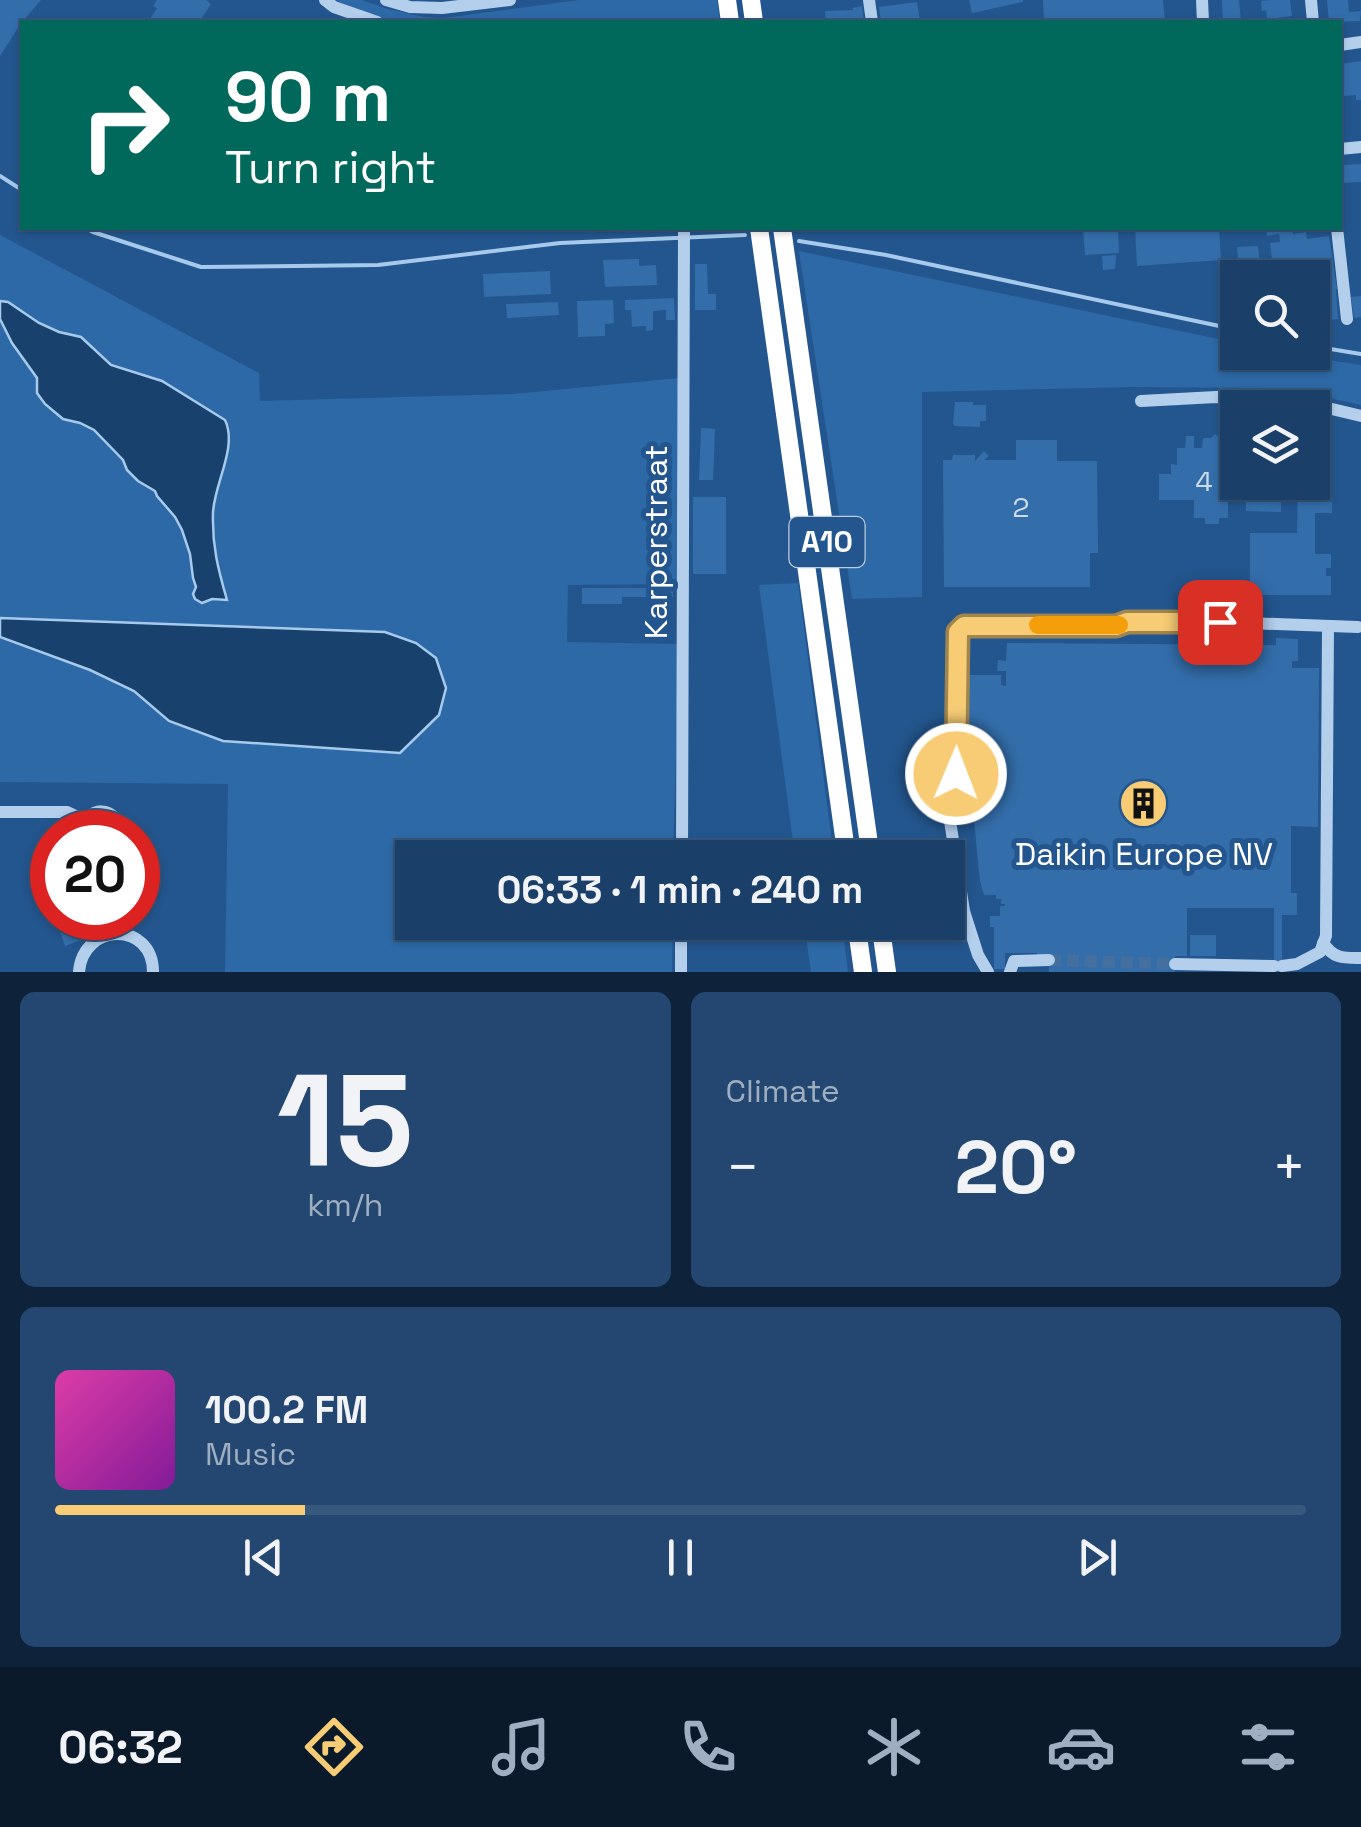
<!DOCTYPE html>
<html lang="en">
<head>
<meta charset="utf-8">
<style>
  body { margin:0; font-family:"Space Grotesk",sans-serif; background:#234770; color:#f1f3f6; height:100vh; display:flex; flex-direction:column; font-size:38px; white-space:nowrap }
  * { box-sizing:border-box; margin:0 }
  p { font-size:32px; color:#9fafc1 }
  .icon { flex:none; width:55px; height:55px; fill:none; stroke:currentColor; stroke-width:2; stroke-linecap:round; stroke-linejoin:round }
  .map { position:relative; height:972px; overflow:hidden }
  .side { display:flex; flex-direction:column; gap:20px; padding:20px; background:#0e233a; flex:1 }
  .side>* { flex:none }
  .top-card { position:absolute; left:20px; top:20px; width:1322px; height:210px; border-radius:0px; box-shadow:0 2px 8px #0004,0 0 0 2px #38597e; background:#00695c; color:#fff; overflow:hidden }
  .fabs { position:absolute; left:1220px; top:260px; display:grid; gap:20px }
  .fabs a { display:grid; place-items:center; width:110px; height:110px; border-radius:0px; background:#1a406a; box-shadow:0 2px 8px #0004,0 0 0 2px #38597e; font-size:50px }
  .speed { position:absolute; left:30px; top:810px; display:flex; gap:20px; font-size:50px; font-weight:700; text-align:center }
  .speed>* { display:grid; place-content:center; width:130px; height:130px; border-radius:50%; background:#1a406a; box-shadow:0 2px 8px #0004,0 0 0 2px #38597e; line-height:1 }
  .speed .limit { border:15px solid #d22; background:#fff; color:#111 }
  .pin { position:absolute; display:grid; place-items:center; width:85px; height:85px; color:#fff; margin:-42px; border-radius:20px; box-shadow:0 5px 15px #0006 }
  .me { position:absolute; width:110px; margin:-55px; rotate:1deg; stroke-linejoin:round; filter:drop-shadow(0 0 8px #0008) }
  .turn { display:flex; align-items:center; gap:35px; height:210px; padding:0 40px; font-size:45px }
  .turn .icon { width:130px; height:130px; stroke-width:2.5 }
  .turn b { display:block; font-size:70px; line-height:85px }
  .big { font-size:75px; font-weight:600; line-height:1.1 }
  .side .tile { flex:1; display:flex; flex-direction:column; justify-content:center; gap:15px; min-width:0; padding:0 35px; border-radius:15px; background:#234770 }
  .side .dial { align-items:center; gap:0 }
  .dial b { font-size:130px; line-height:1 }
  .song { display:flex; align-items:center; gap:30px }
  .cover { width:120px; height:120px; border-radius:15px; background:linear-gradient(135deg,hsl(320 70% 55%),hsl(290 70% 35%)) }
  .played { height:10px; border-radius:5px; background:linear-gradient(90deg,#f7cc75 20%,#38597e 20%) }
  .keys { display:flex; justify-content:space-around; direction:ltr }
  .heat { display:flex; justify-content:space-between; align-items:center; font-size:55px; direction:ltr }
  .side .tiles { flex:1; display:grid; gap:20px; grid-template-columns:1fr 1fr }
  .tile:last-child { grid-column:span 2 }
  .trip { position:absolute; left:395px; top:840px; width:570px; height:100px; border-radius:0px; background:#1a406a; box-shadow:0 2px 8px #0004,0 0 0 2px #38597e; font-weight:600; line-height:100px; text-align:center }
  .dock { display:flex; height:160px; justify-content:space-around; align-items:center; background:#0a1a2a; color:#9fafc1 }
  .dock .icon { width:70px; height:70px }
  .dock .current { color:#f7cc75 }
  .dock b { font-size:45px; color:#f1f3f6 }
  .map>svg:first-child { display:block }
  .green { fill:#2d69a6 }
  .water { fill:#18416e; stroke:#a7caec; stroke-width:2.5 }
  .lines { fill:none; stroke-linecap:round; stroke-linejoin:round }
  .stream { stroke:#a7caec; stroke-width:4 }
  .building { fill:#336eab }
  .minor-tunnel { stroke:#446f9f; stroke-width:12; stroke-dasharray:12 6; stroke-linecap:butt }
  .minor { stroke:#b3cfec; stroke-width:12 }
  .highway { stroke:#fff; stroke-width:18 }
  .route-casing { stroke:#a1854c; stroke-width:25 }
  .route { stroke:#f7cc75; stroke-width:18 }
  .slow { stroke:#f59e0b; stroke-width:18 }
  .labels { text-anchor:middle; stroke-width:10; stroke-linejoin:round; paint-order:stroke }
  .number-label { font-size:28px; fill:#ccdbea }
  .shield { fill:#23568e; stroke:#bdccdd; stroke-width:2.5 }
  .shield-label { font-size:30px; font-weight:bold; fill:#fff }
  .street-label { font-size:32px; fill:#fff; stroke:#23568e }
  .poi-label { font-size:32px; fill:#fff; stroke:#23568e }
</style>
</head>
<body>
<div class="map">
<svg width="1361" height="972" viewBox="0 0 1361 972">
  <rect width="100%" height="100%" fill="#23568e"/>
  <!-- green -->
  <g class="green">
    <polygon points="335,0 362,0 388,9 424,17 443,18 579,0 717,0 720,22 390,22"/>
    <polygon points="0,235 259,373 260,401 513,394 679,378 679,584 568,585 567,642 679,644 673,857 412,858 412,922 673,923 672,972 225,972 228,784 0,782 0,637 90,670 134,691 169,721 223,741 400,753 416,735 385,632 0,618 0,319 12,343 37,378 45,404 63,419 80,423 100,435 116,455 123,460 127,470 138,481 155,491 162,503 175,517 187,542 193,578 202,603 212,599 226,600 216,566 213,513 221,470 227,460 229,426 225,420 162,381 111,365 68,333 59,332 39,323 8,303 0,301"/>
    <polygon points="799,251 1237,343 1238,352 1281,353 1361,365 1361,405 1284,388 1133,387 922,392 922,597 852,599"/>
    <polygon points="798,583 834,857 795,857 759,585"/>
    <polygon points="804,923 842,923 848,972 811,972"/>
  </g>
  <!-- water -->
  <g class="water">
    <path d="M0 301 8 302 39 323 59 332 81 337 111 365 162 381 225 420C238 447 214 484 213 513 212 546 218 569 227 600L212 599 202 603 195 599 193 594 196 587 193 578 190 554 182 530 175 517 157 496 155 491 138 481 127 470 123 460 94 430 80 423 63 419 45 404 37 393V378L12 343 0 319Z"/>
    <polygon points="0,618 385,632 416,643 436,658 446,688 439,715 400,753 223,741 169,721 134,691 90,670 0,637"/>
  </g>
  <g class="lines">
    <!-- stream -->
    <g class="stream">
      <polyline points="0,176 22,190"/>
      <polyline points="86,228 93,232 201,267 378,265 560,243 745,235"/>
      <polyline points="799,241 886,255 1238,330"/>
      <polyline points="1312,346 1361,354"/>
    </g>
  </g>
  <!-- building -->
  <g class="building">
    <polygon points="0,0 41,0 22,22 0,56"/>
    <polygon points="157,0 206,0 211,4 199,22 148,22 157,8 153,6"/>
    <polygon points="969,0 1023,0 1023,2 972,13"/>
    <polygon points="1043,0 1163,0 1165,22 1044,22"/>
    <polygon points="1222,0 1239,0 1241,22 1223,22"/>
    <polygon points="1270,0 1290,0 1292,16 1267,19 1266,10 1262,11 1261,1"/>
    <polygon points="1327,0 1348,0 1349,12 1361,11 1360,21 1329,22"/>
    <polygon points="917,2 920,22 881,22 879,7"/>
    <polygon points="862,6 864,22 826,21 825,11 853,10 852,8"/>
    <polygon points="1361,61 1361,100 1356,100 1356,95 1343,96 1340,64"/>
    <polygon points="1361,164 1361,182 1342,183 1341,165"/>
    <polygon points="1083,228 1118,228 1119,253 1085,255"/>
    <polygon points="1135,228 1219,228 1221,260 1137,266"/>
    <polygon points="1266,228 1292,228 1293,234 1306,232 1307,239 1329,236 1337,289 1336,289 1338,319 1312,322 1312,278 1274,278 1270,243 1280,242 1279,234 1267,236"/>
    <polygon points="1258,246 1261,278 1240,278 1237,247"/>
    <polygon points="1116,255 1115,269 1103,270 1102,256"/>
    <polygon points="639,259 639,266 656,265 657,285 605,287 603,260"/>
    <polygon points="695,264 707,264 708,294 716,294 716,310 695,310"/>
    <polygon points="550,271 551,294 484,297 483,274"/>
    <polygon points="1361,296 1361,317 1354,318 1351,297"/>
    <polygon points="674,298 675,320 666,320 666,310 653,311 653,330 646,331 646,326 632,327 631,310 625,310 625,300"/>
    <polygon points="613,300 614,323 605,324 605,336 578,337 577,301"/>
    <polygon points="558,302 559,315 507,318 506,304"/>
    <polygon points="955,402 973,402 973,405 986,405 986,421 980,421 980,427 955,426 953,424"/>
    <polygon points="701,428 715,429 713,480 699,480"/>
    <polygon points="1215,434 1220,438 1228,438 1228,466 1237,466 1237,496 1228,496 1228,518 1219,518 1219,524 1205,524 1205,518 1194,518 1194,500 1159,500 1159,474 1171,474 1171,464 1177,465 1177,448 1185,448 1186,436 1194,436 1194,448 1202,448 1203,438 1211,438"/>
    <polygon points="1016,440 1057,440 1057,461 1097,461 1098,553 1090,553 1090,587 944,587 943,460 952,460 953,455 975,455 975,461 984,451 989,456 984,460 1016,460"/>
    <polygon points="1312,461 1332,461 1332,513 1315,513 1315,554 1331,554 1331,568 1326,568 1326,576 1331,576 1331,595 1250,595 1250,533 1297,533 1298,482 1312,482"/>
    <polygon points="1246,482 1281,482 1281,512 1246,511"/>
    <rect x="693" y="497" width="33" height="77"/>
    <polygon points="582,588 673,588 673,597 622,597 622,604 582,604"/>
    <polygon points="1276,638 1298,639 1298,661 1292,661 1292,668 1319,668 1318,827 1291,826 1291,893 1297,893 1297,915 1282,915 1282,972 1274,972 1274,908 1187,908 1187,956 1175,956 1175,972 1049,972 1049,955 1037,955 1037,953 1005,953 1005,969 994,969 994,927 990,927 990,916 1000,916 1000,906 1005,906 1005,904 1001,904 1001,899 996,899 996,895 984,895 980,881 974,820 980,817 973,815 970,802 979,793 985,793 993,799 993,786 997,786 997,759 966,758 966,737 962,737 962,728 967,728 967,675 1001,675 1001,685 1006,686 1006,671 997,671 998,660 1006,661 1007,643 1276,645"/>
    <polygon points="52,867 52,911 38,873"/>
    <polygon points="55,918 143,918 65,946"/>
    <rect x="1190" y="935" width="26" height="21"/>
  </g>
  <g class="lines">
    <!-- minor-tunnel -->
    <polyline class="minor-tunnel" points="1049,960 1175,964"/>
    <!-- minor -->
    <g class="minor">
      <polyline points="325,0 334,7 377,22"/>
      <polyline points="386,0 410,7 442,8 510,0"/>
      <polyline points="869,0 872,22"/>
      <polyline points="1202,0 1203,22"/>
      <polyline points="1311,0 1313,22"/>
      <polyline points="1340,45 1361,42"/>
      <polyline points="1340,149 1361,147"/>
      <polyline points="1337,228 1347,319"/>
      <polyline points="1141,401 1216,397 1294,400 1361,416"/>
      <polyline points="0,812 67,812 84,820"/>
      <path d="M81 832C87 804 116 805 122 832"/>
      <polyline points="682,858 684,228"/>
      <path d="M1323 943C1334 959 1343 958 1361 958"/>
      <polyline points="1175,964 1274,966"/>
      <polyline points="1282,966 1297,964 1320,952 1326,936 1328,626"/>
      <path d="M79 972C83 922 153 921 153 972"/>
      <polyline points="681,972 681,922"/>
      <polyline points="988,972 978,955 964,911 946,795 956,775 958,633 964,627 1116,626 1127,622 1220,622 1358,627"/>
      <polyline points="1010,972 1014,961 1049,960"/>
    </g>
    <!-- highway -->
    <g class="highway">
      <polyline points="727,0 730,22"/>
      <polyline points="751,0 754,22"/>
      <polyline points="759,228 847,858"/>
      <polyline points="782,228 871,858"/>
      <polyline points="856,922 863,972"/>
      <polyline points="880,922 887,972"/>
    </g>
  </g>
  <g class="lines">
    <defs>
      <polyline id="route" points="956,774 958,632 964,626 1116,626 1127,622 1220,622"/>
    </defs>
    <!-- route casing -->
    <use href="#route" class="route-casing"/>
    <!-- route -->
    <use href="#route" class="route"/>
    <!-- slow -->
    <polyline class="slow" points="1038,625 1119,625"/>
  </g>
  <!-- icons -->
  <defs>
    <symbol id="building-disc" viewBox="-11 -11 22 22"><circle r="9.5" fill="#f7cc75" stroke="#23568e"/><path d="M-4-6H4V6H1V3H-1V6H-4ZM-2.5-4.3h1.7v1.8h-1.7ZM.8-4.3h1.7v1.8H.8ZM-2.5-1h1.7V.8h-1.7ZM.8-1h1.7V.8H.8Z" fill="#111"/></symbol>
  </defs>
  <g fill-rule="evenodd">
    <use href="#building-disc" x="1116" y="776" width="55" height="55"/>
  </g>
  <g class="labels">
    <!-- number labels -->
    <g class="number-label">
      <text x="1204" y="491">4</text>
      <text x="1021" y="517">2</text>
    </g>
    <!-- shield labels -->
    <rect class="shield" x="789.5" y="517" width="75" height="50" rx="8"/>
    <g class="shield-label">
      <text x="827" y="552">A10</text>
    </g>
    <!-- street labels -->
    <g class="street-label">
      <text transform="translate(656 542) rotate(-90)" y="11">Karperstraat</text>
    </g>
    <!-- poi labels -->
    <g class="poi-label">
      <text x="1144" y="865">Daikin Europe NV</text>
    </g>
  </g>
</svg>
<div class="fabs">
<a><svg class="icon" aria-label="search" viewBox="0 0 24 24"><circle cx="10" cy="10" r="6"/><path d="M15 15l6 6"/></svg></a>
<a><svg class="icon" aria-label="layers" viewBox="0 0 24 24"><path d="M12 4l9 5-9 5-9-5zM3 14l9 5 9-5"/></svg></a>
</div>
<div class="speed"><div class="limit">20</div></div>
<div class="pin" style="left:1220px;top:622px;background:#d93025"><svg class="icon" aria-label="arrive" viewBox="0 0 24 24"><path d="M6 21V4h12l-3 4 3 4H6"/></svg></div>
<svg class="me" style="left:956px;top:774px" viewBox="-20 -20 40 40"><circle r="17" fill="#f7cc75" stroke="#fff" stroke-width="3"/><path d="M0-11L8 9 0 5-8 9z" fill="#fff"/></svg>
<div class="trip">06:33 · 1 min · 240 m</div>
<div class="top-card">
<div class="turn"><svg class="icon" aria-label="right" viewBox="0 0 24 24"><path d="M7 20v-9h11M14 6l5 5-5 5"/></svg><div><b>90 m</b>Turn right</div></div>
</div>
</div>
<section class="side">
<div class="tiles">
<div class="tile dial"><b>15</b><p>km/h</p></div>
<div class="tile"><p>Climate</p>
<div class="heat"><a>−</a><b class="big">20°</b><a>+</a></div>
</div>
<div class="tile">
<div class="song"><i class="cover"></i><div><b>100.2 FM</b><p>Music</p></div></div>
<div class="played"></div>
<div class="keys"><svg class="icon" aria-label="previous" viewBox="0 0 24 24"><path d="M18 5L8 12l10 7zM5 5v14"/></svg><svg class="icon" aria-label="pause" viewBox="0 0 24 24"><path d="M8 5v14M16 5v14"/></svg><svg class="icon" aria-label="next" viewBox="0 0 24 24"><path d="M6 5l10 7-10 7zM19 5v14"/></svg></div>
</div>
</div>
</section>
<nav class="dock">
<b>06:32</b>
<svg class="icon current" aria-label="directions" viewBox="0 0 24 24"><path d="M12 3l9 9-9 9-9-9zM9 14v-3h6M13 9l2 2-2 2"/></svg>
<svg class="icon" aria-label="music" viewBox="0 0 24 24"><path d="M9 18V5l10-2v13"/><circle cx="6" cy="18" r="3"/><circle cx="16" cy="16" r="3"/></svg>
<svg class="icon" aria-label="phone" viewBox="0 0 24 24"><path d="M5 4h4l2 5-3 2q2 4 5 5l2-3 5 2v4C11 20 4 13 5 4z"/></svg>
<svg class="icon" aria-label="climate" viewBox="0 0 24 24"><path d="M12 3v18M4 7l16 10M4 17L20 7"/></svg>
<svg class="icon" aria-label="car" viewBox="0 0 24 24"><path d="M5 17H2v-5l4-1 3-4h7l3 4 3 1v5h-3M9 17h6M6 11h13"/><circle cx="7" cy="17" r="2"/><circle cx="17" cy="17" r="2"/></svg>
<svg class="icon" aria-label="filters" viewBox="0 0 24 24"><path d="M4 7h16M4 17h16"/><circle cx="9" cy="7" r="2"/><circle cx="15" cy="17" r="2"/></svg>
</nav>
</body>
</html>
